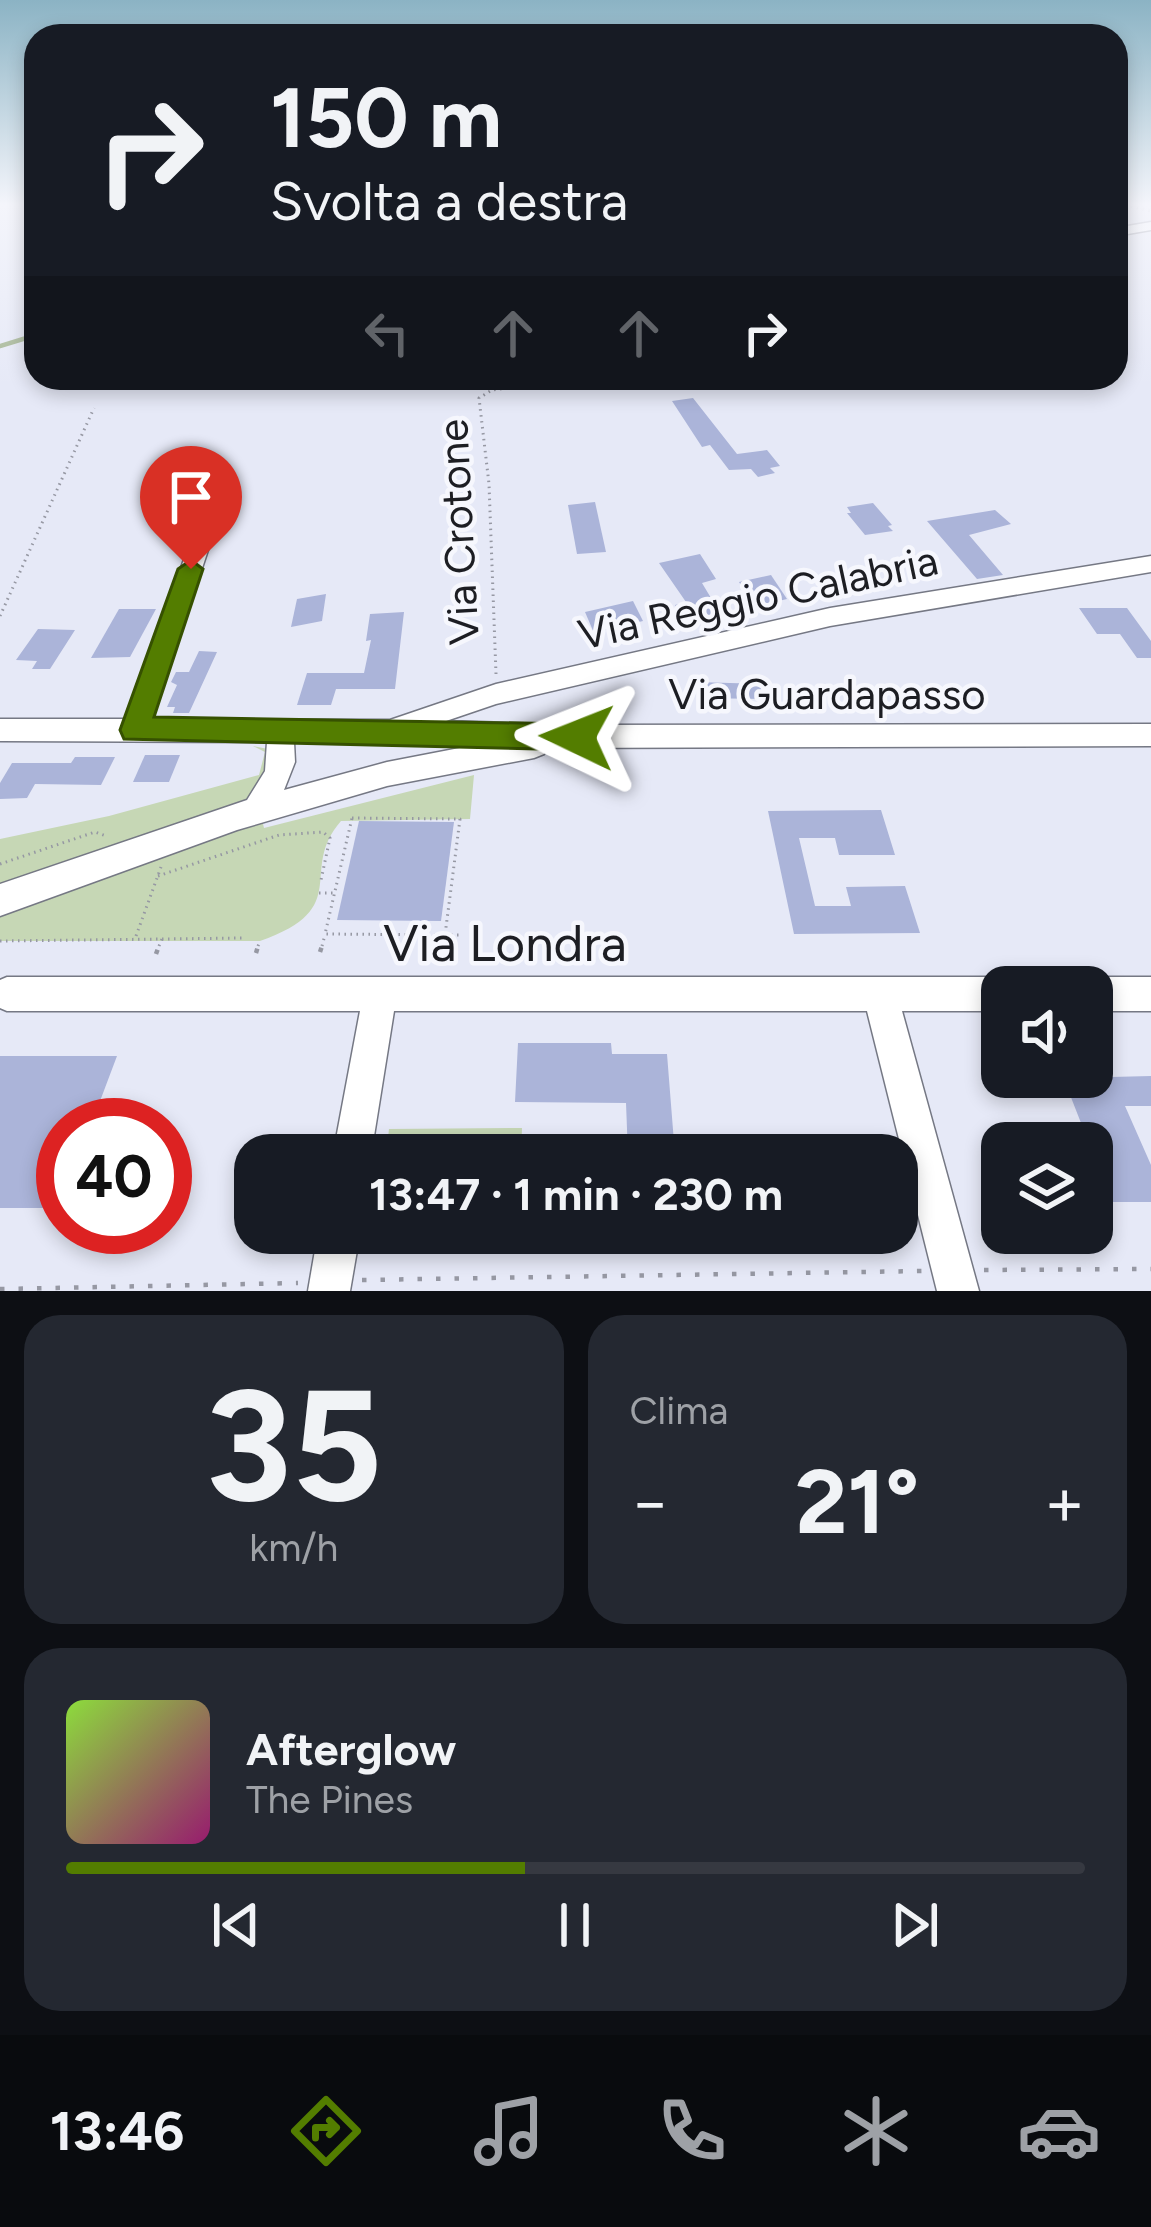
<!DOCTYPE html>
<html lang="it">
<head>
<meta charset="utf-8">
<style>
  body { margin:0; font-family:Figtree,sans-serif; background:#242831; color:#f1f3f6; height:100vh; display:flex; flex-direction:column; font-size:45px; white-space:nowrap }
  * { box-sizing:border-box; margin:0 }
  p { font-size:39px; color:#9ea1a6 }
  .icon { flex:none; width:66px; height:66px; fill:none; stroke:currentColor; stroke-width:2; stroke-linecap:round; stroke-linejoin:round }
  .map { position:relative; height:1291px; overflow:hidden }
  .side { display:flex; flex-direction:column; gap:24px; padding:24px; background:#0d0f14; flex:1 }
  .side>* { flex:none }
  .guide { position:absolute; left:24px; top:24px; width:1104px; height:366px; border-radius:36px; box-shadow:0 6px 18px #0003; background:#171b24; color:#f1f3f6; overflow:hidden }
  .controls { position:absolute; left:981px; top:966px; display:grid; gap:24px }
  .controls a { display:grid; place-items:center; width:132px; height:132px; border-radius:24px; background:#171b24; box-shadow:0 6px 18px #0003; font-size:60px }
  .speed { position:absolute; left:36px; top:1098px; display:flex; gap:24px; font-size:60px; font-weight:700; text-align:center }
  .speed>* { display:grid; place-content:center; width:156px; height:156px; border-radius:50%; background:#171b24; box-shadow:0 6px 18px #0003; line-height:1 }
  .speed .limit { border:18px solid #d22; background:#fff; color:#111 }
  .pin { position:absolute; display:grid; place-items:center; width:102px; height:102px; color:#fff; margin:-123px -51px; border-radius:50% 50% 50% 0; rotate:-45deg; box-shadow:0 0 12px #0007 }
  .pin .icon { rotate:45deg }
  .me { position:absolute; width:132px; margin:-66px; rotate:272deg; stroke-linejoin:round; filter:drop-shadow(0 0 9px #0008) }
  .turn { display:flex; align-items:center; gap:42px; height:252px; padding:0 48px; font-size:54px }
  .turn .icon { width:156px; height:156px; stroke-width:2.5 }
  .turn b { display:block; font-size:84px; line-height:102px }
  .lanes { display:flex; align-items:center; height:114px; padding:0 48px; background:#0003; justify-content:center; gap:60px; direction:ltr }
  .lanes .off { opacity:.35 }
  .big { font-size:90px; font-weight:700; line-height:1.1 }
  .side .card { flex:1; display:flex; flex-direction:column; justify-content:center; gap:18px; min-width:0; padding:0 42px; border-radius:36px; background:#242831 }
  .side .dial { align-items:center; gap:0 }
  .dial b { font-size:156px; line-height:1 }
  .song { display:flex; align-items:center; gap:36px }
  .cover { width:144px; height:144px; border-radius:18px; background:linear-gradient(135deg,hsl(90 70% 55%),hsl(320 70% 35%)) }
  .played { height:12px; border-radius:6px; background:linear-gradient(90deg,#537d00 45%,#363941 45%) }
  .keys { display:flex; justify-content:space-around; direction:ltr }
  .heat { display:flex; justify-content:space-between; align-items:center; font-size:66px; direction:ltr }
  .side .tiles { flex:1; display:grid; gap:24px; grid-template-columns:1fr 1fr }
  .card:last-child { grid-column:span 2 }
  .trip { position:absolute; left:234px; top:1134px; width:684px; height:120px; border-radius:36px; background:#171b24; box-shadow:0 6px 18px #0003; font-weight:700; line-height:120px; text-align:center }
  .dock { display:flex; height:192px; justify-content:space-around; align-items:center; background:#090b0e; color:#9ea1a6 }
  .dock .icon { width:84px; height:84px }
  .dock .current { color:#537d00 }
  .dock b { font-size:54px; color:#f1f3f6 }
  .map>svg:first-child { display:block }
  .green { fill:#c6d7b5 }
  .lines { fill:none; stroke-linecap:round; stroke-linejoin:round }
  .stream { stroke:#a0b28e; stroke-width:4.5 }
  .building { fill:#abb4d9 }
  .minor-casing { stroke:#757884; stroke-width:3 }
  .path-far1 { stroke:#9698a3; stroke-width:3; stroke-dasharray:1.5 4.5; stroke-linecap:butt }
  .path { stroke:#9698a3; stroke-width:4.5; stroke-dasharray:4.5 14; stroke-linecap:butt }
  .minor { fill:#fff; fill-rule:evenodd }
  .route { fill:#537d00; stroke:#365100; stroke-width:3 }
  .labels { text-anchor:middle; stroke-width:9; stroke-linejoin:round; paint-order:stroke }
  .street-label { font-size:42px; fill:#1d1e23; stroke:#f6f7fd }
  .near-street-label { font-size:51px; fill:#1d1e23; stroke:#f6f7fd }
</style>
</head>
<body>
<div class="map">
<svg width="1151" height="1291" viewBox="0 0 1151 1291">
  <rect width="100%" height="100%" fill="#e6e9f7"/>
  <!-- green -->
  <g class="green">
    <path d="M253 746 268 749C267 788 254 784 264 828L474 775 470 819 341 821C297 871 355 908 260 941H0V839L109 816 259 775 265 752Z"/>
    <polygon points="522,1128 521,1155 386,1155 389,1129"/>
    <polygon points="375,1233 519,1233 519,1243 374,1244"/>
  </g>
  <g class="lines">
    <!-- stream -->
    <polyline class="stream" points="0,346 36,335"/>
  </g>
  <!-- building -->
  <g class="building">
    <polygon points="693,398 737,454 767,450 780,466 770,468 775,473 758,477 751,469 729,470 710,445 702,447 672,401"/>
    <polygon points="595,502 606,552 577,554 568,505"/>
    <polygon points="873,503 892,525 888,526 893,531 865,535 847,513 851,513 847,507"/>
    <polygon points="995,510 1011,524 969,535 1003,575 977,579 927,521"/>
    <polygon points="700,554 716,579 702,583 723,618 686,627 675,605 686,602 659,563"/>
    <polygon points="771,575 787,599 754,607 739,582"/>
    <polygon points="326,594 322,621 291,627 297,599"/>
    <polygon points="633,601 643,621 594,633 585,612"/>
    <polygon points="1079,608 1127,608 1151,641 1151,658 1137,658 1120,634 1097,634"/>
    <polygon points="119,609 156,609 130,657 91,658"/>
    <polygon points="404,612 395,689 336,689 331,705 297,705 307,673 364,673 371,640 366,641 370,614"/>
    <polygon points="38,629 75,630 50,669 32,669 37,661 16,660"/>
    <polygon points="199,651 217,652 189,713 173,713 175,707 167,707 177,685 171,682 176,672 189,672"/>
    <polygon points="696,682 764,684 767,699 697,698"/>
    <polygon points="145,755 180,755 169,782 133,782"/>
    <polygon points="75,757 115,757 101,785 35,784 27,798 0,799 0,783 12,763 71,763"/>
    <polygon points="881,810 895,855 839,855 835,838 799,838 815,906 851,906 846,887 905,886 920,933 794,934 768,811"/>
    <polygon points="359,821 454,822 441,921 337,920"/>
    <polygon points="1092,1034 1111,1077 1151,1076 1151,1106 1125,1106 1151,1165 1151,1202 1112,1202 1063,1077 1092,1077"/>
    <polygon points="518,1043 611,1043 612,1054 667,1054 675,1155 628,1155 626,1103 515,1102"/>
    <polygon points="0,1056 117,1056 91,1125 63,1125 61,1208 0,1208"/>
  </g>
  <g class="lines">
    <defs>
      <g id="minor">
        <polygon points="1151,222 1151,230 1116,236 1116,228"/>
        <path d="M205 522 215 529 152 719 390 720 496 684 830 608 1151 556V572L830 626 496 704 446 721 577 725 1151 724V746L547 748 544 754 534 758 387 786 237 830 0 916V884L247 800 265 771 267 742 0 741V719H126L195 529ZM294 742 475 745 387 762 284 790 295 762Z"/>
        <polygon points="7,977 1002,977 1016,987 1002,987 1002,1011 902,1011 979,1291 937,1291 867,1011 394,1011 371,1155 333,1155 360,1011 7,1011 0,1008 0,980"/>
        <polygon points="1092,977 1151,977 1151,1011 1092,1011 1092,987 1078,987"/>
        <polygon points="318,1233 360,1233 350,1291 308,1291"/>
      </g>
    </defs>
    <!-- minor casing -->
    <use href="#minor" class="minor-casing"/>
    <!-- path-far1 -->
    <g class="path-far1">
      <polyline points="1125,205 1151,211"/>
      <polyline points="0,616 94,408"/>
      <polyline points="496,674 489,484 479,398 492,390 580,378"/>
      <polygon points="352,818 460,819 445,935 325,934"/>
      <polyline points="0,864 95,832 106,836"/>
      <polyline points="158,876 279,835 323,832 330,838 321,880"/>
      <polyline points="319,893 335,893"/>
      <polyline points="445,935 459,935"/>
      <polyline points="136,936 161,867"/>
      <polyline points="0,941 244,938"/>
      <polyline points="159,946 162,939"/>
      <polyline points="258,946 260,941"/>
      <polyline points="322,946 325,935"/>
    </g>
    <!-- path -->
    <g class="path">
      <polyline points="320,952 323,943"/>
      <polyline points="256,953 259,943"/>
      <polyline points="156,954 160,943"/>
      <polyline points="984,1270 1151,1269"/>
      <polyline points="362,1280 922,1271"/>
      <polyline points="0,1289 298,1283"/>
    </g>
    <!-- minor -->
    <use href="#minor" class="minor"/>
  </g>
  <!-- sky -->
  <linearGradient id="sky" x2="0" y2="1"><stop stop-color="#8bb3c4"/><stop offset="0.53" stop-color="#f4f5fb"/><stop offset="1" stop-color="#f4f5fb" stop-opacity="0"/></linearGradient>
  <rect width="1151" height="386" fill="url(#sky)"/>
  <!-- route -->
  <polygon class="route" points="191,560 203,569 154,717 577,724 588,728 592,737 588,746 577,750 124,739 120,730 178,569"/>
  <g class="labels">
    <!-- street labels -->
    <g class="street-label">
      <text transform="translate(458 532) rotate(-93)" y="15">Via Crotone</text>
      <text transform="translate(758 597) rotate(-12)" y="15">Via Reggio Calabria</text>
      <text x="827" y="709">Via Guardapasso</text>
    </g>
    <!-- near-street labels -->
    <g class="near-street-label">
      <text x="505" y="961">Via Londra</text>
    </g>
  </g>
</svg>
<div class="controls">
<a><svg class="icon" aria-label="sound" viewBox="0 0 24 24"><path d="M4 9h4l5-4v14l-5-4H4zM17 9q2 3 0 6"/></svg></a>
<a><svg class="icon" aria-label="layers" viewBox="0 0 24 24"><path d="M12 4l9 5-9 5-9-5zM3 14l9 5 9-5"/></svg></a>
</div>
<div class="speed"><div class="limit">40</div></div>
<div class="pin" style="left:191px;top:569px;background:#d93025"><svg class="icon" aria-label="arrive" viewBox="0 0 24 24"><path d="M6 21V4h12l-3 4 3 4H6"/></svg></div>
<svg class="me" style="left:577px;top:737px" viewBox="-20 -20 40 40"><path d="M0-17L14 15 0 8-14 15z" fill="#537d00" stroke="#fff" stroke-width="4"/></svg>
<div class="trip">13:47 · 1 min · 230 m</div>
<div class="guide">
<div class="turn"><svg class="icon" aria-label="right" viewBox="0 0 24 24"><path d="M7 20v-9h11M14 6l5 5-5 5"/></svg><div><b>150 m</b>Svolta a destra</div></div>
<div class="lanes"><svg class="icon off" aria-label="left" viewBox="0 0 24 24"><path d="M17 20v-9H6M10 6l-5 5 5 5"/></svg><svg class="icon off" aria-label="ahead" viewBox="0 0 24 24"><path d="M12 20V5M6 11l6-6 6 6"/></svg><svg class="icon off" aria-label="ahead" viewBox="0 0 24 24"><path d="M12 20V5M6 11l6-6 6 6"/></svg><svg class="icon" aria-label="right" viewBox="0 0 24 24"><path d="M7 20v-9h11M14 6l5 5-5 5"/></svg></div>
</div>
</div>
<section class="side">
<div class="tiles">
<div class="card dial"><b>35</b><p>km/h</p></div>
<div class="card"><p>Clima</p>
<div class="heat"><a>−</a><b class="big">21°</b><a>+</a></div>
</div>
<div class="card">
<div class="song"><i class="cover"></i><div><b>Afterglow</b><p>The Pines</p></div></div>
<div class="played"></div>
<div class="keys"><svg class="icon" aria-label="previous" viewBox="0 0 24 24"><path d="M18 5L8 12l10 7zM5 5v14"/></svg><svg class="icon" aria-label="pause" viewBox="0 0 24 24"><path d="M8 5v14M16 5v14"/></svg><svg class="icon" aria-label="next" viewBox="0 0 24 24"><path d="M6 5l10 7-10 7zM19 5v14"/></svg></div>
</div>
</div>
</section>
<nav class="dock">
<b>13:46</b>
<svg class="icon current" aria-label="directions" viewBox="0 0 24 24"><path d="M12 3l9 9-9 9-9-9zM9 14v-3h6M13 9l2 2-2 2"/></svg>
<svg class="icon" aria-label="music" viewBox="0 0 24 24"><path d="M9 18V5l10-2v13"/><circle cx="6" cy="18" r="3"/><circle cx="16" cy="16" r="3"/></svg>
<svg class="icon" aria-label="phone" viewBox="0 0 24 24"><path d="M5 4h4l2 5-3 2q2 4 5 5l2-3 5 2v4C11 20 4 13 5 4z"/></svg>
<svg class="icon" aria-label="climate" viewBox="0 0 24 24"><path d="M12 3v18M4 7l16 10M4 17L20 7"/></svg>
<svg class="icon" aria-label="car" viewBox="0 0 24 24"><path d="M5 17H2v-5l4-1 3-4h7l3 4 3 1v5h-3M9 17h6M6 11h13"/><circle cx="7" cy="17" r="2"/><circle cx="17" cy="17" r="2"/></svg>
</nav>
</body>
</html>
